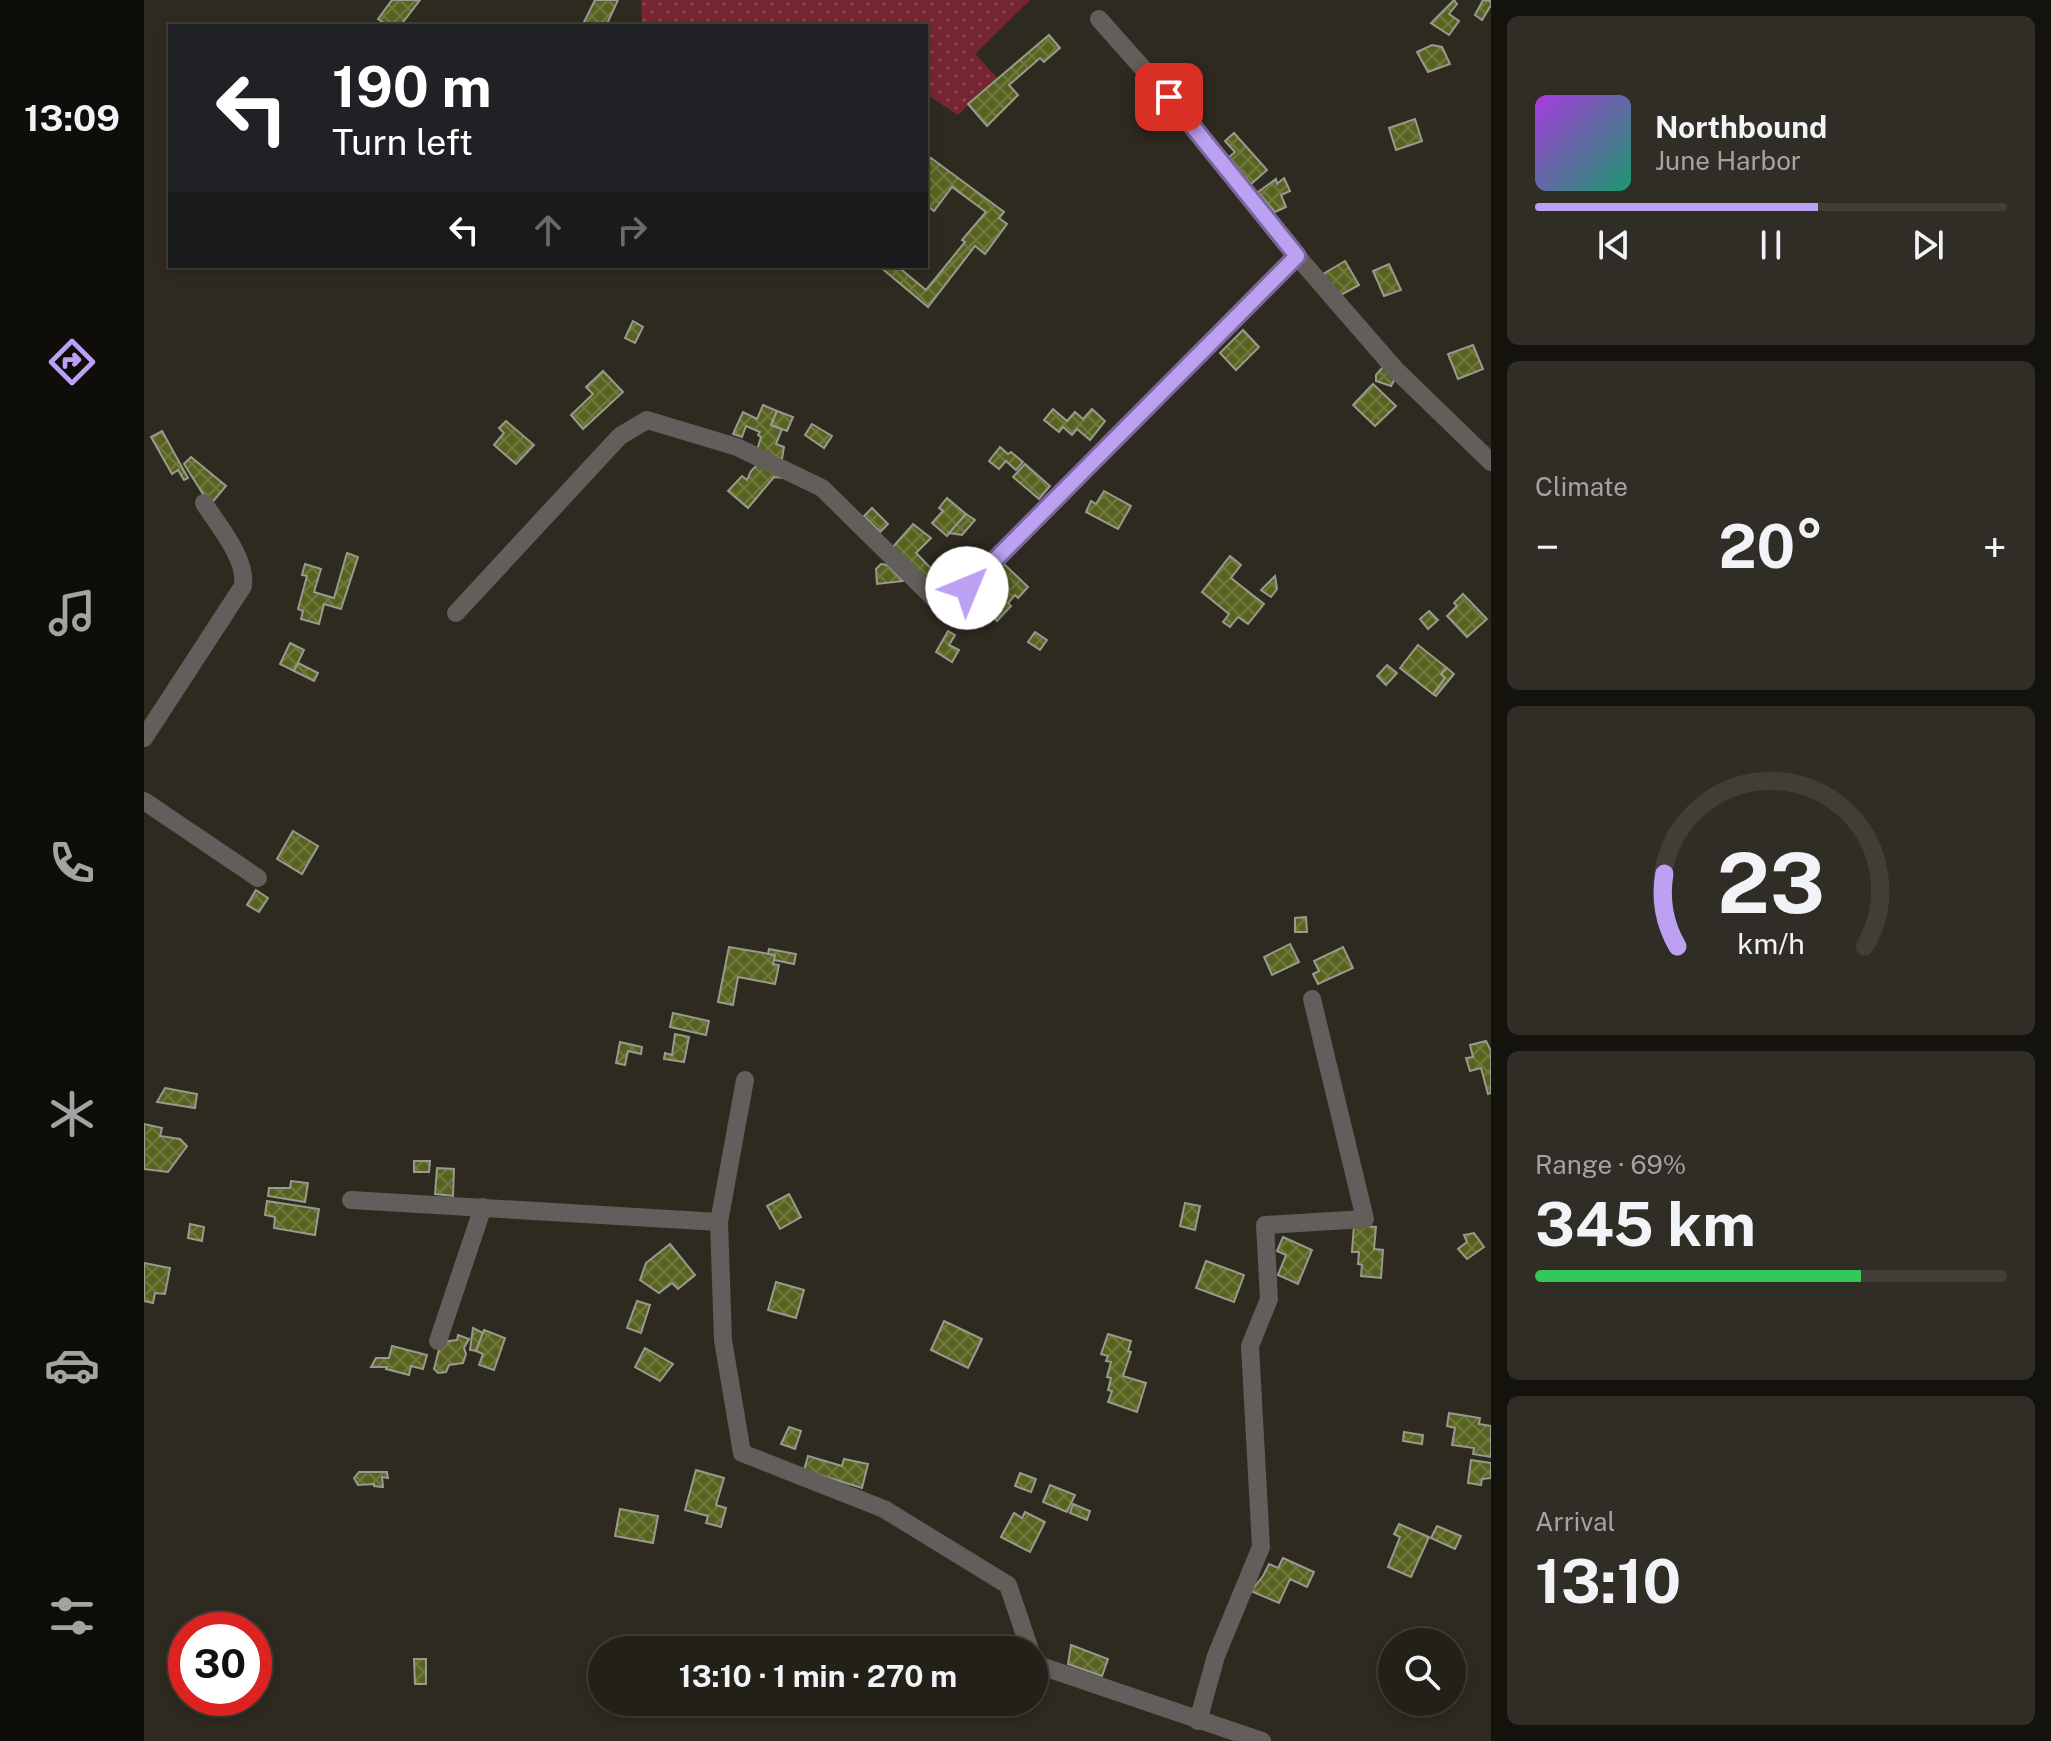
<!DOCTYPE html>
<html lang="en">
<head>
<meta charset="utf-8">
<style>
  body { margin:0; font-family:"Public Sans",sans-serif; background:#2f2d25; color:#f1f3f6; height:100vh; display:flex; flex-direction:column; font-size:30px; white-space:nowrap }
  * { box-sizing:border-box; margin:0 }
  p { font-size:26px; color:#a3a3a2 }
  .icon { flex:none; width:44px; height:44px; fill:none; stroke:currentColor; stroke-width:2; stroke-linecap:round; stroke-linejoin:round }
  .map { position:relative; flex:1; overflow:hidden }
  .details { display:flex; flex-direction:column; gap:16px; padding:16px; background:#13120d; width:560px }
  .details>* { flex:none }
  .guide { position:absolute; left:24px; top:24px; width:760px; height:244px; border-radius:0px; box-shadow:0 4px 12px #0003,0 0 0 2px #403e37; background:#202124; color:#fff; overflow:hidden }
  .tools { position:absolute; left:1234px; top:1628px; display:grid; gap:16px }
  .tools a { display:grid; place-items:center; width:88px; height:88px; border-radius:50%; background:#232018; box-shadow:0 4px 12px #0003,0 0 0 2px #403e37; font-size:40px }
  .speed { position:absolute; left:24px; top:1612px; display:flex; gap:16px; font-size:40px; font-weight:700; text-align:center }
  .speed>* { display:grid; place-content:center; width:104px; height:104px; border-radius:50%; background:#232018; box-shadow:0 4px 12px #0003,0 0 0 2px #403e37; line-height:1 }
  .speed .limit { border:12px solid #d22; background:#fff; color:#111 }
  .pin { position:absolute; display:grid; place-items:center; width:68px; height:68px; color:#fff; margin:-34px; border-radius:16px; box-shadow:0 4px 12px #0006 }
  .me { position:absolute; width:88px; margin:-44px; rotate:45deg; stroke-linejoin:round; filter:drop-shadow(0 0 6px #0008) }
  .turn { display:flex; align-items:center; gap:28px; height:168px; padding:0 32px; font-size:36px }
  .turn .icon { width:104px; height:104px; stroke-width:2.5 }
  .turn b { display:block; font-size:56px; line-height:68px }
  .lanes { display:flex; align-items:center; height:76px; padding:0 32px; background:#0003; justify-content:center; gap:40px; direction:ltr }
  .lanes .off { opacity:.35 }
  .big { font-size:60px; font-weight:700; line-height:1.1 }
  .details .widget { flex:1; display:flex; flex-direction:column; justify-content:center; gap:12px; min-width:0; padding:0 28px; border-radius:12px; background:#2f2d25 }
  .details .dial { align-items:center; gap:0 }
  .dial svg { height:208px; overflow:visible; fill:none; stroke:#403e37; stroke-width:7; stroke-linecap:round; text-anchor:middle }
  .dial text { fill:#f1f3f6; stroke:none }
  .song { display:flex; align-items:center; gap:24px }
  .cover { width:96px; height:96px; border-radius:12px; background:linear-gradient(135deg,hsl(280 70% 55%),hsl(160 70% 35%)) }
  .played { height:8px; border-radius:4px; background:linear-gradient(90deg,#bca0f2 60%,#403e37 60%) }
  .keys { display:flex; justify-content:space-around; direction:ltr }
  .heat { display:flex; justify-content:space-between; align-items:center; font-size:44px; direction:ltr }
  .charge { height:12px; border-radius:6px; background:linear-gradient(90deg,#34c759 69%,#403e37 0) }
  .trip { position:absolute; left:444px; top:1636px; width:460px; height:80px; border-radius:40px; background:#232018; box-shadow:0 4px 12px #0003,0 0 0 2px #403e37; font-weight:700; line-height:80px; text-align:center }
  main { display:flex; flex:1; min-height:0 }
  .dock { display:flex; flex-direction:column; width:144px; justify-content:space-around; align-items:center; background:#0e0d0a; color:#a3a3a2 }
  .dock .icon { width:56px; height:56px }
  .dock .active { color:#bca0f2 }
  .dock b { font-size:36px; color:#f1f3f6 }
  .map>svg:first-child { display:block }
  .grass { fill:url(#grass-dots) }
  .building { fill:url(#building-cross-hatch); stroke:#979a8e; stroke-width:2 }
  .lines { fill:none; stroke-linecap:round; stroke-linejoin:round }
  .street { stroke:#635e5b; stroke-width:18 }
  .route-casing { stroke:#7a689d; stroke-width:20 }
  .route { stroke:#bca0f2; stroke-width:14 }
</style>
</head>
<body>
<main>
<nav class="dock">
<b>13:09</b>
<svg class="icon active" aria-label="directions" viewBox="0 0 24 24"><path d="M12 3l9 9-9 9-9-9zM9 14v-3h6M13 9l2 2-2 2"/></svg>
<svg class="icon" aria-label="music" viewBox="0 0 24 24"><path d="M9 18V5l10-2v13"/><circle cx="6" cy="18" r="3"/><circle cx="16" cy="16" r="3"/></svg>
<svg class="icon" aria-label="phone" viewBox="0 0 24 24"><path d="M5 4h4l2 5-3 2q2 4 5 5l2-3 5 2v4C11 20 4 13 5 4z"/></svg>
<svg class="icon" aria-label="climate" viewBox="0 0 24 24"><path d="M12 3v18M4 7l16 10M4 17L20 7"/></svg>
<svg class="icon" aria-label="car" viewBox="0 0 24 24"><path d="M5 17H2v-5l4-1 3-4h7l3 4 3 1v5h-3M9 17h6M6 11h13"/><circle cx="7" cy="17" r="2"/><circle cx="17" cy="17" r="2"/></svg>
<svg class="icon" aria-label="filters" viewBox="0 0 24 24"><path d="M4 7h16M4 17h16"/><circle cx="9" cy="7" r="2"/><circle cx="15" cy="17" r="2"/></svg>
</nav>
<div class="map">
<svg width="1347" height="1741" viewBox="0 0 1347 1741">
  <defs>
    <pattern id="grass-dots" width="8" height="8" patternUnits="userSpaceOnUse" patternTransform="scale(2)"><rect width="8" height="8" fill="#752631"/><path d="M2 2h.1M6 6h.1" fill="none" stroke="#89464f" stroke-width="1.8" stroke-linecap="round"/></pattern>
    <pattern id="building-cross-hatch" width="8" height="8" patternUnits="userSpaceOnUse" patternTransform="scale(2)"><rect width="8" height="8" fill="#586320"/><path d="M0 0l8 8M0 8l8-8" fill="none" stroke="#707a40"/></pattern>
  </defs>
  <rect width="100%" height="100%" fill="#2f2a20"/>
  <!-- grass -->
  <polygon class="grass" points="497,0 886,0 831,54 853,78 814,115 782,94 782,26 498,26"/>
  <!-- building -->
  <g class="building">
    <polygon points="248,0 276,0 256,26 244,26 234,19"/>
    <polygon points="451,0 474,0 462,26 438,26"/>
    <polygon points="1310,0 1313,4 1305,14 1315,21 1305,35 1287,23"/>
    <polygon points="1339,0 1347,1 1347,5 1338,20 1331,15"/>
    <polygon points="905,35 916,48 900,62 896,58 865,85 874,95 843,126 824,104"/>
    <polygon points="1288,45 1298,47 1306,64 1284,72 1273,52"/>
    <polygon points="1271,119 1278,141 1252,150 1245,128"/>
    <polygon points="1090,133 1123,170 1107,184 1084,158 1091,152 1081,141"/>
    <polygon points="787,158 860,212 855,218 863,224 841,254 831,246 784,307 735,266 753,266 782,290 821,242 818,240 842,212 808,187 790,211 782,205 782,165"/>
    <polygon points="1140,178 1146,191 1137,195 1142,207 1131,212 1114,192 1132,179 1133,184"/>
    <polygon points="1201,261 1215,285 1195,296 1179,274"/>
    <polygon points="1245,264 1257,290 1240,296 1229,271"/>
    <polygon points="489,321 499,327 491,343 481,338"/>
    <polygon points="1099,330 1115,347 1092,370 1076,353"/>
    <polygon points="1329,345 1339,369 1314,379 1304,354"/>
    <polygon points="1239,367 1251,379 1247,386 1232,381 1232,375"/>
    <polygon points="459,371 479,392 439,429 427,415 449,394 442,387"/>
    <polygon points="1229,384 1252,406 1231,426 1209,405"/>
    <polygon points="619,405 633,411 627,425 638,429 632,444 640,447 638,459 613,450 617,437 614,435 616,432 602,426 598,437 589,434 599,412 613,419"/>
    <polygon points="909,409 923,421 931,412 939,419 948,409 961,421 946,440 933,429 928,435 919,427 915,432 900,420"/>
    <polygon points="633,411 649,417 643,431 627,425"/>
    <polygon points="362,421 390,445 372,464 350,445 360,433 355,428"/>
    <polygon points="668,424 688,436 680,448 661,435"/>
    <polygon points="18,431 44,478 40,480 34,470 28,474 7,437"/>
    <polygon points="856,447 864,454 867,452 879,462 872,470 862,461 855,469 845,461"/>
    <polygon points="47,457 82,486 66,505 40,464"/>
    <polygon points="881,464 906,486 895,499 869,477"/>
    <polygon points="613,465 640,478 630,477 604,508 584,491 598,476 603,480 607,471"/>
    <polygon points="960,491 987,506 974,529 942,512 947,501 952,504"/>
    <polygon points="803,498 822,514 803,536 788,523 799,511 795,508"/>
    <polygon points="728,508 744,524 736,532 720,516"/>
    <polygon points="822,514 831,520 818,535 805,533"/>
    <polygon points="769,524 787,538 772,553 812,594 806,601 748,548"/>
    <polygon points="203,553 214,557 197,609 180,604 175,624 157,619 159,611 154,609 163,576 158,575 161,564 177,569 170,592 190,598"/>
    <polygon points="1086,556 1097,565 1087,578 1120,604 1104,624 1094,617 1086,627 1079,622 1085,614 1058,592"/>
    <polygon points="795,562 811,579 804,586 788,569"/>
    <polygon points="858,562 884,587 874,598 871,595 864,603 867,606 853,621 839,607 820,626 810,616 842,575"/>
    <polygon points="737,564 744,565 759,581 733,584 732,569"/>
    <polygon points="1131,576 1133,589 1127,597 1117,590"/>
    <polygon points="1319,594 1343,619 1323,637 1303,616 1313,606 1310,603"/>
    <polygon points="1285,611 1294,620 1284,629 1276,619"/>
    <polygon points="804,631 811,635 805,645 815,650 808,662 792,652"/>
    <polygon points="891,632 903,640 896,650 884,642"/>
    <polygon points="146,643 160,650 150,671 136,664"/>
    <polygon points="1274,645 1303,668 1297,674 1301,678 1289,694 1256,668"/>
    <polygon points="154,663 174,673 170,681 150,671"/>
    <polygon points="1243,665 1253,673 1242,685 1233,676"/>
    <polygon points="1303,668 1310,674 1292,696 1289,694 1301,678 1297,674"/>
    <polygon points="149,831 174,846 158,874 133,859"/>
    <polygon points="112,890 124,898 115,912 103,905"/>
    <polygon points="1162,917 1163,932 1151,932 1151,918"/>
    <polygon points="1146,944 1155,962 1128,975 1120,957"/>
    <polygon points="585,947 631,955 629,964 635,965 631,984 594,977 589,1005 574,1002"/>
    <polygon points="1199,947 1209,968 1174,984 1169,974 1175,971 1170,961"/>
    <polygon points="625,949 652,954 650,964 630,960 631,955 624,954"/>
    <polygon points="529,1013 565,1021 562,1035 526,1027"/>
    <polygon points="531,1034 545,1037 540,1062 520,1059 521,1053 528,1055"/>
    <polygon points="1342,1041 1347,1051 1347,1093 1344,1094 1337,1068 1326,1071 1322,1058 1329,1057 1326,1045"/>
    <polygon points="476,1042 498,1047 497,1054 484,1051 481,1065 472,1063"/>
    <polygon points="21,1088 53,1094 51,1108 13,1102"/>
    <polygon points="0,1124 18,1128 16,1136 36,1139 43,1146 24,1172 0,1169"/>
    <polygon points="270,1161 286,1161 285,1172 270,1172"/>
    <polygon points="293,1168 310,1169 309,1196 291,1194"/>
    <polygon points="147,1181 164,1183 161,1202 124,1196 125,1188 146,1188"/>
    <polygon points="645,1194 657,1217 636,1229 623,1206"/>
    <polygon points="123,1201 175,1209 171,1235 130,1228 131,1217 121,1215"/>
    <polygon points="1041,1203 1056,1206 1051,1230 1036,1226"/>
    <polygon points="46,1224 60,1227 58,1241 44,1238"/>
    <polygon points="1210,1225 1232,1227 1230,1249 1239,1250 1237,1278 1217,1276 1218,1265 1214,1264 1215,1252 1208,1252"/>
    <polygon points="1330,1233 1340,1247 1323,1259 1314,1249 1323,1242 1320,1235"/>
    <polygon points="1139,1237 1168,1250 1154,1284 1134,1275 1142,1255 1133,1251"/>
    <polygon points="526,1244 551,1275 534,1289 528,1283 515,1293 496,1280 502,1263"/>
    <polygon points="1062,1261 1100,1275 1090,1302 1052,1288"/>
    <polygon points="0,1263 26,1268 21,1294 11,1293 9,1303 0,1301"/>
    <polygon points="632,1282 660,1290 652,1318 624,1310"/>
    <polygon points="493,1301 506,1305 497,1333 483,1328"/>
    <polygon points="800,1321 838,1339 824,1368 787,1350"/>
    <polygon points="329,1328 339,1333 332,1351 326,1350"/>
    <polygon points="340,1330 361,1338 350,1370 335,1365 339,1354 332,1351"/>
    <polygon points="964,1334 987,1341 984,1351 987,1352 979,1376 1002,1383 993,1412 964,1402 968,1391 964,1390 967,1378 963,1377 967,1362 962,1361 964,1356 957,1354"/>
    <polygon points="314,1335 325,1339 320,1348 322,1354 319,1363 305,1365 302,1372 294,1373 290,1369 297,1342 313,1340"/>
    <polygon points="248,1346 283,1355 279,1369 267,1366 265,1375 242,1369 243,1367 227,1367 232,1358 245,1358"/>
    <polygon points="501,1348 529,1364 516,1381 491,1367"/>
    <polygon points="1305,1413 1336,1418 1335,1424 1347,1426 1347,1457 1329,1454 1330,1448 1308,1445 1311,1428 1303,1426"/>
    <polygon points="645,1427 657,1431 651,1449 637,1444"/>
    <polygon points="1260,1432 1279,1435 1278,1444 1259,1441"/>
    <polygon points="664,1456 698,1466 700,1459 724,1464 718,1488 660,1470"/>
    <polygon points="1327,1460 1347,1463 1347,1478 1338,1479 1337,1485 1324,1483"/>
    <polygon points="552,1470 580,1478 572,1505 582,1508 577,1527 562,1523 564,1516 541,1510"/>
    <polygon points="215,1472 243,1472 244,1478 238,1477 239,1487 230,1486 230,1484 214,1485 210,1478"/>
    <polygon points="876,1473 892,1479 887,1492 871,1486"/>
    <polygon points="906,1485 931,1495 923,1512 899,1502"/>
    <polygon points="929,1504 946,1511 943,1520 926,1513"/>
    <polygon points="476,1509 514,1516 509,1543 471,1536"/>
    <polygon points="881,1512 901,1522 886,1552 857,1537 870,1513 878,1518"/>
    <polygon points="1255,1524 1285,1537 1267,1577 1244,1567 1256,1537 1250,1534"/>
    <polygon points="1293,1526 1317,1536 1311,1549 1287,1538"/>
    <polygon points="1139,1558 1170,1572 1163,1587 1146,1579 1135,1603 1107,1591 1119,1576 1125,1564 1134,1568"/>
    <polygon points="927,1645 964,1659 958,1676 924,1664"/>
    <polygon points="270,1659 282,1659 282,1684 271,1684"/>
  </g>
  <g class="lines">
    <!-- street -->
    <g class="street">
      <polyline points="955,19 1042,117 1153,256 1251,369 1347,462"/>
      <polyline points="312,613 476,436 503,420 593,447 678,488 802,610 1153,256"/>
      <path d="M0 738 99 586C103 558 74 526 60 503"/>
      <polyline points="0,801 114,878"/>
      <polyline points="601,1080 575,1222 579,1340 598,1453 740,1509 864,1585 886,1650"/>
      <polyline points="207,1200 575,1222"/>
      <polyline points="294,1341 339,1207"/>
      <polyline points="890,1661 891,1664 1118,1741"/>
      <polyline points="1054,1721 1072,1656 1117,1547 1106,1346 1125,1299 1121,1225 1221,1219 1168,999"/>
    </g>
  </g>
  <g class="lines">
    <defs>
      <polyline id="route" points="823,588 1153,256 1025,97"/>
    </defs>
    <!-- route casing -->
    <use href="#route" class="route-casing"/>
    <!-- route -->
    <use href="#route" class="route"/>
  </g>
</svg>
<div class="tools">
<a><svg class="icon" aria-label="search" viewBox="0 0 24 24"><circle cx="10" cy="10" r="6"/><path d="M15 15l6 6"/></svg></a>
</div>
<div class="speed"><div class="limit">30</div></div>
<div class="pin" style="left:1025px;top:97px;background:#d93025"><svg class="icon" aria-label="arrive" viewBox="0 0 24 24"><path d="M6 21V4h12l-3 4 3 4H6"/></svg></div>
<svg class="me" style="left:823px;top:588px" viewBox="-20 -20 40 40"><circle r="19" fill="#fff"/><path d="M0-13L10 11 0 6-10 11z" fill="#bca0f2"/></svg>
<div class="trip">13:10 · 1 min · 270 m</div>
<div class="guide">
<div class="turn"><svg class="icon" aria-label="left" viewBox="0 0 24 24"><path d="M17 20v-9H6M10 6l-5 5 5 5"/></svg><div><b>190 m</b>Turn left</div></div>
<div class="lanes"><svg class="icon" aria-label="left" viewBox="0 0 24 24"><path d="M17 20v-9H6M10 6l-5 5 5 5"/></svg><svg class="icon off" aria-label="ahead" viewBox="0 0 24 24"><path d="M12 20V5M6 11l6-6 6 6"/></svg><svg class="icon off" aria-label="right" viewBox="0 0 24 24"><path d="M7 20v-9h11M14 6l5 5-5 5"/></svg></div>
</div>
</div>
<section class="details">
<div class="widget">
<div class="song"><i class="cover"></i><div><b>Northbound</b><p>June Harbor</p></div></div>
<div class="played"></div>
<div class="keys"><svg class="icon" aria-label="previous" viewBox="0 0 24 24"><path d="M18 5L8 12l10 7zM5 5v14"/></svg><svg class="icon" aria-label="pause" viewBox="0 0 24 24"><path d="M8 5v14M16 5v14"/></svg><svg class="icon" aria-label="next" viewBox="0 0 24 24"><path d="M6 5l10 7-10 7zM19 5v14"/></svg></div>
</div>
<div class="widget"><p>Climate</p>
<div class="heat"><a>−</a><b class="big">20°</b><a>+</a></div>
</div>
<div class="widget dial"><svg viewBox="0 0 100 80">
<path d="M14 69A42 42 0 1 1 86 69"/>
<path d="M14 69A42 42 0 0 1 9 41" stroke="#bca0f2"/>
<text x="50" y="56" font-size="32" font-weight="700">23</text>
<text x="50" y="72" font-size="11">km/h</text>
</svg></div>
<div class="widget"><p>Range · 69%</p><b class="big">345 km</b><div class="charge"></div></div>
<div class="widget"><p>Arrival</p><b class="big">13:10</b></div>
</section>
</main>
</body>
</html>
